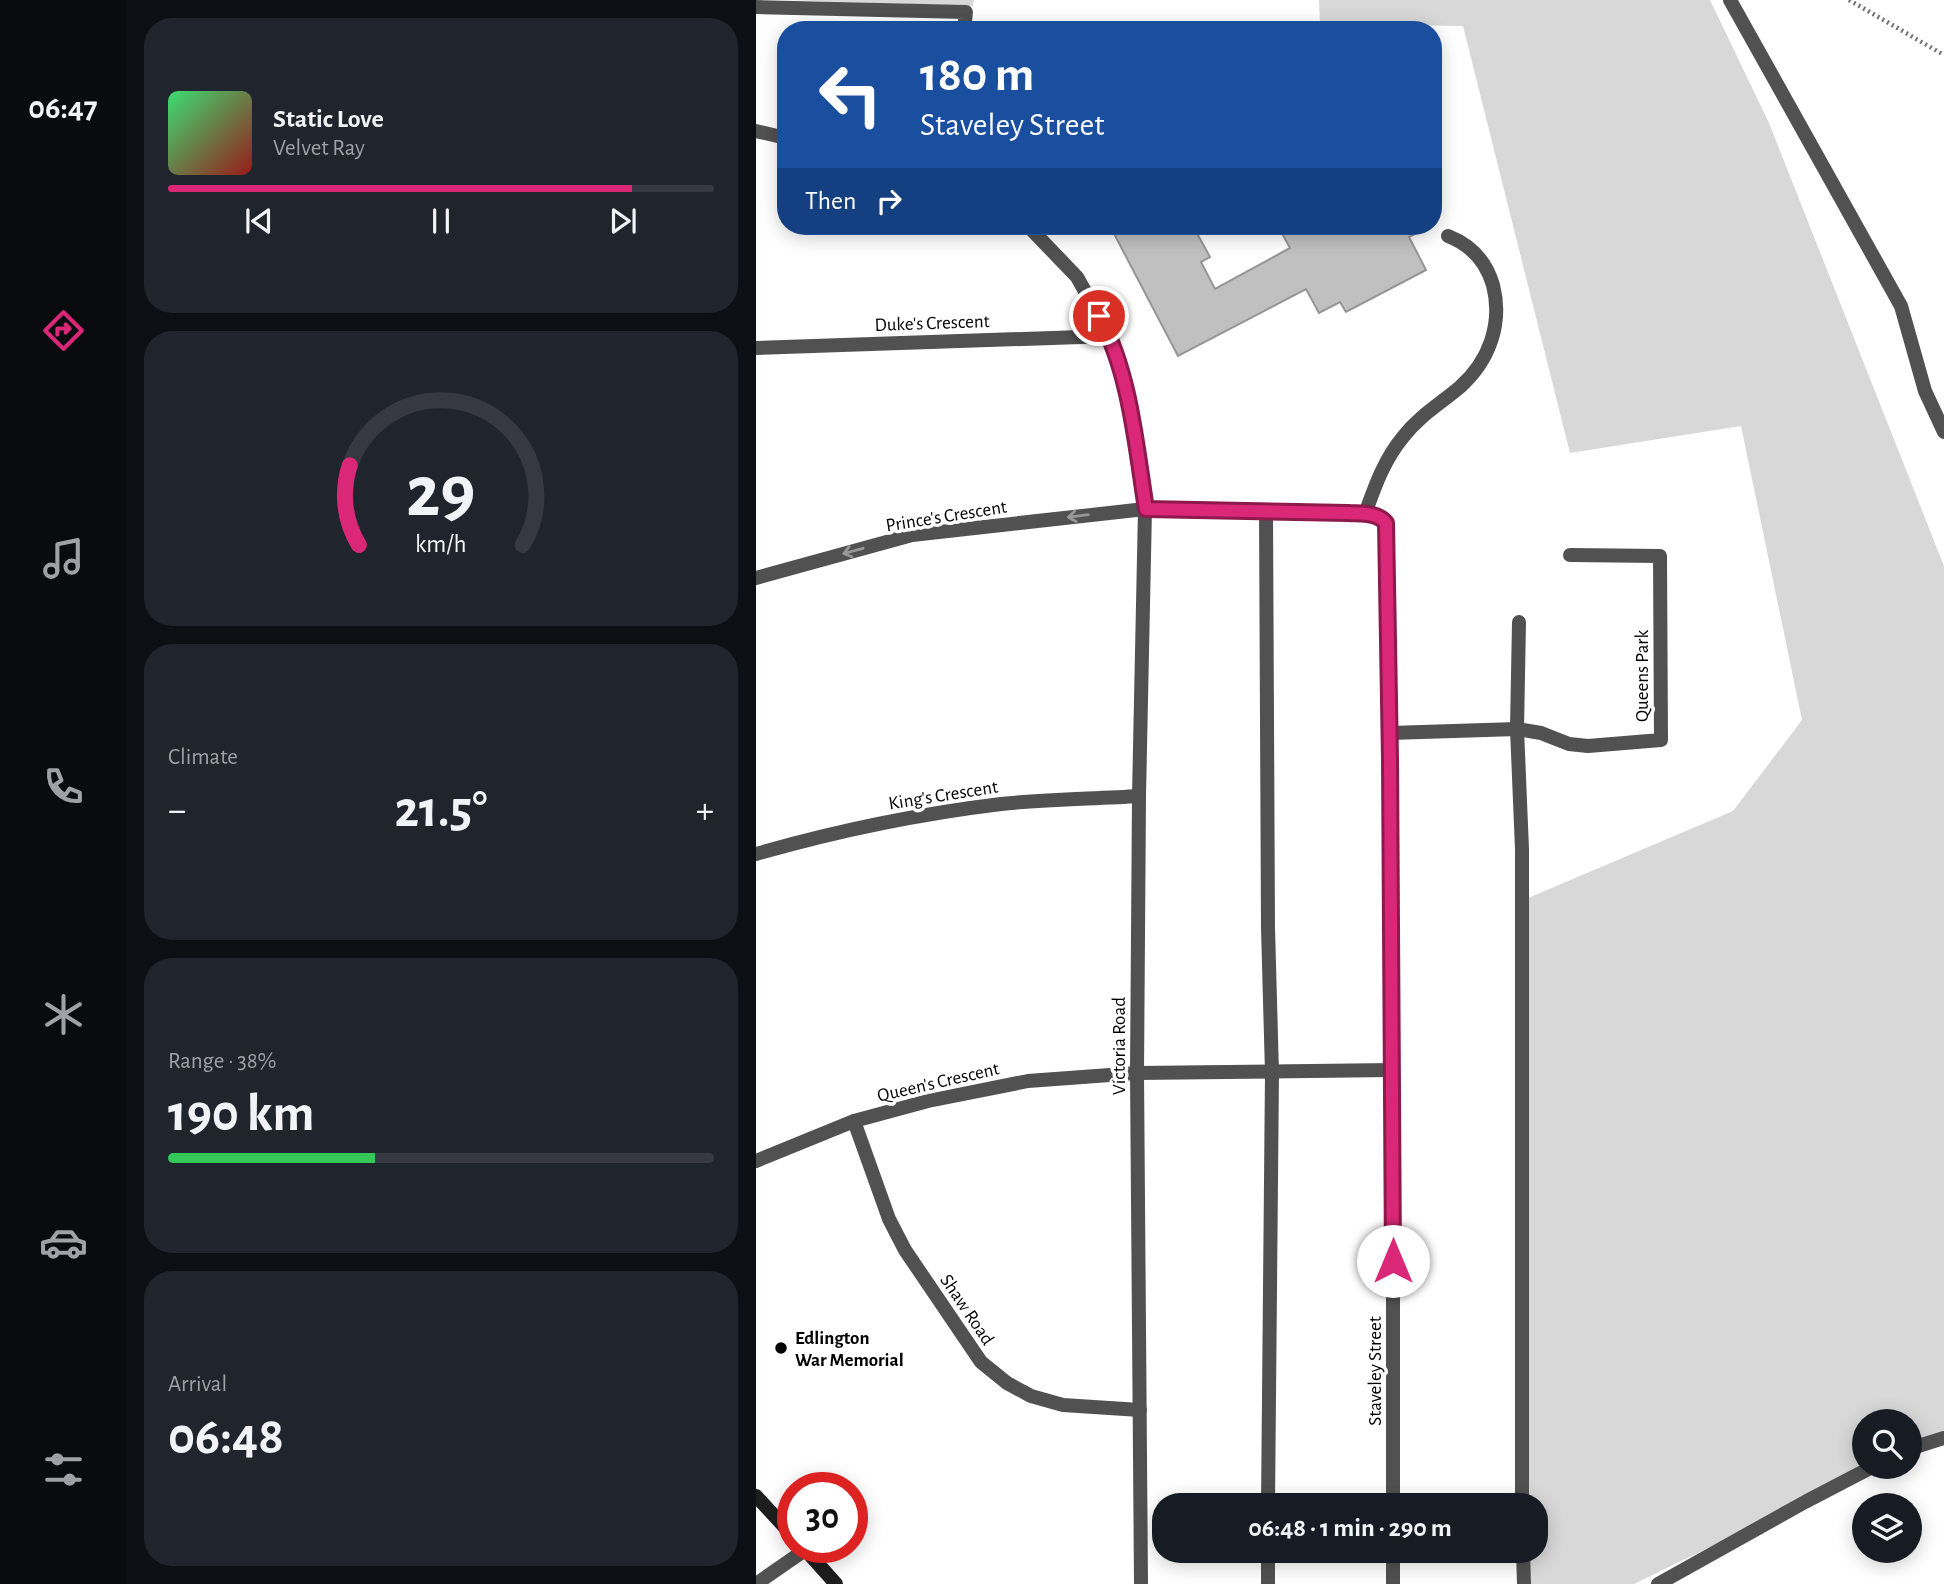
<!DOCTYPE html>
<html lang="en">
<head>
<meta charset="utf-8">
<style>
  body { margin:0; font-family:"Alegreya Sans",sans-serif; background:#20242c; color:#f1f3f6; height:100vh; display:flex; flex-direction:column; font-size:26px; white-space:nowrap }
  * { box-sizing:border-box; margin:0 }
  p { font-size:23px; color:#9ea1a6 }
  .icon { flex:none; width:38px; height:38px; fill:none; stroke:currentColor; stroke-width:2; stroke-linecap:round; stroke-linejoin:round }
  .map { position:relative; flex:1; overflow:hidden }
  .drawer { display:flex; flex-direction:column; gap:18px; padding:18px; background:#0d0f14; width:630px }
  .drawer>* { flex:none }
  .hud { position:absolute; left:21px; top:21px; width:665px; height:214px; border-radius:28px; box-shadow:0 4px 18px #0003; background:#1a4fa0; color:#fff; overflow:hidden }
  .buttons { position:absolute; left:1096px; top:1409px; display:grid; gap:14px }
  .buttons a { display:grid; place-items:center; width:70px; height:70px; border-radius:50%; background:#171b24; box-shadow:0 4px 18px #0003; font-size:35px }
  .speed { position:absolute; left:21px; top:1472px; display:flex; gap:14px; font-size:35px; font-weight:700; text-align:center }
  .speed>* { display:grid; place-content:center; width:91px; height:91px; border-radius:50%; background:#171b24; box-shadow:0 4px 18px #0003; line-height:1 }
  .speed .limit { border:10px solid #d22; background:#fff; color:#111 }
  .pin { position:absolute; display:grid; place-items:center; width:60px; height:60px; color:#fff; margin:-30px; border:4px solid #fff; border-radius:50%; box-shadow:0 2px 7px #0007 }
  .me { position:absolute; width:77px; margin:-38px; rotate:0deg; stroke-linejoin:round; filter:drop-shadow(0 0 5px #0008) }
  .turn { display:flex; align-items:center; gap:24px; height:147px; padding:0 28px; font-size:32px }
  .turn .icon { width:91px; height:91px; stroke-width:2.5 }
  .turn b { display:block; font-size:49px; line-height:60px }
  .then { display:flex; align-items:center; height:66px; padding:0 28px; background:#0003; gap:14px; font-size:26px }
  .big { font-size:52px; font-weight:700; line-height:1.1 }
  .drawer .card { flex:1; display:flex; flex-direction:column; justify-content:center; gap:10px; min-width:0; padding:0 24px; border-radius:28px; background:#20242c }
  .drawer .dial { align-items:center; gap:0 }
  .dial svg { height:182px; overflow:visible; fill:none; stroke:#363941; stroke-width:7; stroke-linecap:round; text-anchor:middle }
  .dial text { fill:#f1f3f6; stroke:none }
  .song { display:flex; align-items:center; gap:21px }
  .cover { width:84px; height:84px; border-radius:10px; background:linear-gradient(135deg,hsl(140 70% 55%),hsl(0 70% 35%)) }
  .played { height:7px; border-radius:4px; background:linear-gradient(90deg,#db2777 85%,#363941 85%) }
  .keys { display:flex; justify-content:space-around; direction:ltr }
  .heat { display:flex; justify-content:space-between; align-items:center; font-size:38px; direction:ltr }
  .charge { height:10px; border-radius:5px; background:linear-gradient(90deg,#34c759 38%,#363941 0) }
  .trip { position:absolute; left:396px; top:1493px; width:396px; height:70px; border-radius:28px; background:#171b24; box-shadow:0 4px 18px #0003; font-weight:700; line-height:70px; text-align:center }
  main { display:flex; flex:1; min-height:0 }
  .dock { display:flex; flex-direction:column; width:126px; justify-content:space-around; align-items:center; background:#090b0e; color:#9ea1a6 }
  .dock .icon { width:49px; height:49px }
  .dock .on { color:#db2777 }
  .dock b { font-size:32px; color:#f1f3f6 }
  .map>svg:first-child { display:block }
  .green { fill:#d8d8d8 }
  .building { fill:#c0c0c0; stroke:#959595; stroke-width:2 }
  .lines { fill:none; stroke-linecap:round; stroke-linejoin:round }
  .path { stroke:#737373; stroke-width:4.5; stroke-dasharray:2 3.5; stroke-linecap:butt }
  .lane { stroke:#515151; stroke-width:14 }
  .street { stroke:#515151; stroke-width:14 }
  .secondary { stroke:#1e1e1e; stroke-width:14 }
  .oneway { stroke:#979797 }
  .route-casing { stroke:#8e194d; stroke-width:18 }
  .route { stroke:#db2777; stroke-width:12 }
  .poi-dot { fill:#000; stroke:#fff; stroke-width:2.5 }
  .labels { text-anchor:middle; stroke-width:7; stroke-linejoin:round; paint-order:stroke }
  .street-label { font-size:19px; fill:#000; stroke:#fff }
  .poi-label { font-size:19px; font-weight:bold; fill:#000; stroke:#fff; text-anchor:start }
</style>
</head>
<body>
<main>
<nav class="dock">
<b>06:47</b>
<svg class="icon on" aria-label="directions" viewBox="0 0 24 24"><path d="M12 3l9 9-9 9-9-9zM9 14v-3h6M13 9l2 2-2 2"/></svg>
<svg class="icon" aria-label="music" viewBox="0 0 24 24"><path d="M9 18V5l10-2v13"/><circle cx="6" cy="18" r="3"/><circle cx="16" cy="16" r="3"/></svg>
<svg class="icon" aria-label="phone" viewBox="0 0 24 24"><path d="M5 4h4l2 5-3 2q2 4 5 5l2-3 5 2v4C11 20 4 13 5 4z"/></svg>
<svg class="icon" aria-label="climate" viewBox="0 0 24 24"><path d="M12 3v18M4 7l16 10M4 17L20 7"/></svg>
<svg class="icon" aria-label="car" viewBox="0 0 24 24"><path d="M5 17H2v-5l4-1 3-4h7l3 4 3 1v5h-3M9 17h6M6 11h13"/><circle cx="7" cy="17" r="2"/><circle cx="17" cy="17" r="2"/></svg>
<svg class="icon" aria-label="filters" viewBox="0 0 24 24"><path d="M4 7h16M4 17h16"/><circle cx="9" cy="7" r="2"/><circle cx="15" cy="17" r="2"/></svg>
</nav>
<section class="drawer">
<div class="card">
<div class="song"><i class="cover"></i><div><b>Static Love</b><p>Velvet Ray</p></div></div>
<div class="played"></div>
<div class="keys"><svg class="icon" aria-label="previous" viewBox="0 0 24 24"><path d="M18 5L8 12l10 7zM5 5v14"/></svg><svg class="icon" aria-label="pause" viewBox="0 0 24 24"><path d="M8 5v14M16 5v14"/></svg><svg class="icon" aria-label="next" viewBox="0 0 24 24"><path d="M6 5l10 7-10 7zM19 5v14"/></svg></div>
</div>
<div class="card dial"><svg viewBox="0 0 100 80">
<path d="M14 69A42 42 0 1 1 86 69"/>
<path d="M14 69A42 42 0 0 1 10 34" stroke="#db2777"/>
<text x="50" y="56" font-size="32" font-weight="700">29</text>
<text x="50" y="72" font-size="11">km/h</text>
</svg></div>
<div class="card"><p>Climate</p>
<div class="heat"><a>−</a><b class="big">21.5°</b><a>+</a></div>
</div>
<div class="card"><p>Range · 38%</p><b class="big">190 km</b><div class="charge"></div></div>
<div class="card"><p>Arrival</p><b class="big">06:48</b></div>
</section>
<div class="map">
<svg width="1188" height="1584" viewBox="0 0 1188 1584">
  <rect width="100%" height="100%" fill="#fff"/>
  <!-- green -->
  <g class="green">
    <polygon points="29,0 218,0 217,6"/>
    <polygon points="563,0 954,0 1013,123 1188,566 1188,1433 1153,1450 1153,1421 1108,1421 1108,1466 1119,1467 878,1584 767,1584 767,1551 779,1550 779,1505 767,1505 772,898 977,811 1046,720 985,426 814,453 707,26 564,24"/>
  </g>
  <!-- building -->
  <polygon class="building" points="354,226 437,226 454,257 445,262 459,289 534,248 522,226 675,226 653,237 670,270 590,312 584,302 563,313 550,289 422,356"/>
  <g class="lines">
    <!-- path -->
    <polyline class="path" points="1093,0 1188,55"/>
    <!-- lane -->
    <g class="lane">
      <polyline points="974,0 1145,306 1169,391 1188,432"/>
      <polyline points="0,7 210,12 208,30"/>
      <polyline points="510,511 512,928 516,1073 512,1505"/>
      <path d="M609 514C619 486 628 460 647 437 663 416 684 404 704 387 733 361 747 324 737 285 730 261 715 245 692 236"/>
      <polyline points="763,622 761,729 766,849 766,1505"/>
      <polyline points="381,1073 637,1070"/>
      <polyline points="1153,1449 1188,1438"/>
      <polyline points="767,1550 768,1584"/>
      <polyline points="512,1584 512,1550"/>
      <polyline points="902,1584 1049,1502 1118,1466"/>
    </g>
    <!-- street -->
    <g class="street">
      <polyline points="0,131 30,138"/>
      <polyline points="272,226 321,277 354,336 376,414 389,509 383,796 381,1073 385,1584"/>
      <polyline points="0,348 354,336"/>
      <path d="M0 578 156 535 389 509 591 513C605 514 621 512 630 523L637 1070V1505"/>
      <polyline points="634,733 761,729 785,733 813,744 832,746 905,740 904,556 814,555"/>
      <path d="M0 854C80 831 162 814 245 804 290 799 337 799 383 796"/>
      <polyline points="98,1121 133,1219 149,1250 225,1362 251,1383 275,1396 307,1405 384,1410"/>
      <polyline points="0,1161 98,1121 172,1101 272,1081 381,1073"/>
      <polyline points="637,1550 637,1584"/>
      <polyline points="0,1584 49,1550"/>
    </g>
    <!-- secondary -->
    <g class="secondary">
      <polyline points="0,1496 37,1536"/>
      <polyline points="47,1547 80,1584"/>
    </g>
  </g>
  <!-- one-way arrows -->
  <defs><path id="oneway-shaft" d="M-6 0H5M1.5-3L5.5 0L1.5 3" fill="none" stroke-width="1.6" stroke-linecap="round" stroke-linejoin="round" transform="scale(1.75)"/></defs>
  <g class="oneway">
    <use href="#oneway-shaft" transform="translate(322 516) rotate(173)"/>
    <use href="#oneway-shaft" transform="translate(97 551) rotate(165)"/>
  </g>
  <g class="lines">
    <defs>
      <path id="route" d="M343 316C374 372 380 446 390 509L592 513C605 514 621 512 630 523L634 759 637 1261"/>
    </defs>
    <!-- route casing -->
    <use href="#route" class="route-casing"/>
    <!-- route -->
    <use href="#route" class="route"/>
  </g>
  <!-- markers -->
  <circle class="poi-dot" cx="25" cy="1348" r="7"/>
  <g class="labels">
    <!-- street labels -->
    <g class="street-label">
      <text transform="translate(176 322) rotate(-2)" y="7">Duke's Crescent</text>
      <text transform="translate(190 515) rotate(-9)" y="7">Prince's Crescent</text>
      <text transform="translate(885 676) rotate(-90)" y="7">Queens Park</text>
      <text transform="translate(187 794) rotate(-9)" y="7">King's Crescent</text>
      <text transform="translate(362 1046) rotate(-90)" y="7">Victoria Road</text>
      <text transform="translate(182 1081) rotate(-13)" y="7">Queen's Crescent</text>
      <text transform="translate(212 1309) rotate(56)" y="7">Shaw Road</text>
      <text transform="translate(618 1371) rotate(-90)" y="7">Staveley Street</text>
    </g>
    <!-- poi labels -->
    <g class="poi-label">
      <text x="39" y="1344">Edlington<tspan x="39" dy="22">War Memorial</tspan></text>
    </g>
  </g>
</svg>
<div class="buttons">
<a><svg class="icon" aria-label="search" viewBox="0 0 24 24"><circle cx="10" cy="10" r="6"/><path d="M15 15l6 6"/></svg></a>
<a><svg class="icon" aria-label="layers" viewBox="0 0 24 24"><path d="M12 4l9 5-9 5-9-5zM3 14l9 5 9-5"/></svg></a>
</div>
<div class="speed"><div class="limit">30</div></div>
<div class="pin" style="left:343px;top:316px;background:#d93025"><svg class="icon" aria-label="arrive" viewBox="0 0 24 24"><path d="M6 21V4h12l-3 4 3 4H6"/></svg></div>
<svg class="me" style="left:637px;top:1261px" viewBox="-20 -20 40 40"><circle r="19" fill="#fff"/><path d="M0-13L10 11 0 6-10 11z" fill="#db2777"/></svg>
<div class="trip">06:48 · 1 min · 290 m</div>
<div class="hud">
<div class="turn"><svg class="icon" aria-label="left" viewBox="0 0 24 24"><path d="M17 20v-9H6M10 6l-5 5 5 5"/></svg><div><b>180 m</b>Staveley Street</div></div>
<div class="then">Then<svg class="icon" aria-label="right" viewBox="0 0 24 24"><path d="M7 20v-9h11M14 6l5 5-5 5"/></svg></div>
</div>
</div>
</main>
</body>
</html>
